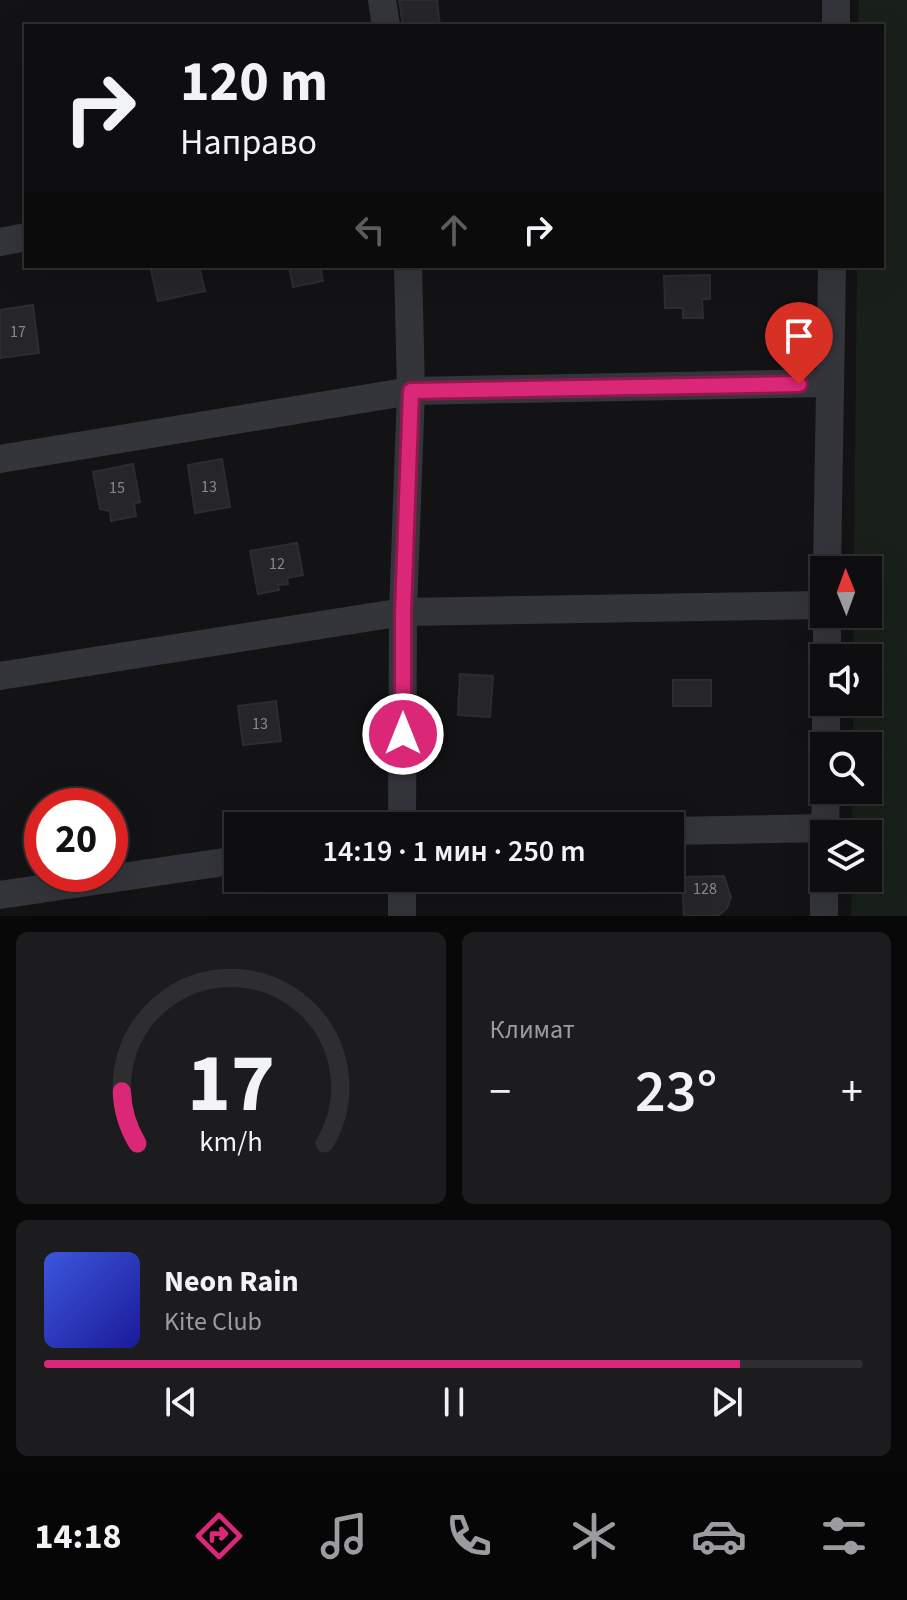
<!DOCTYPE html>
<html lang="ru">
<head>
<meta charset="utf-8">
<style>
  body { margin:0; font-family:"Source Sans 3",sans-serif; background:#1c1c1e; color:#f1f3f6; height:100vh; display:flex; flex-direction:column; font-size:30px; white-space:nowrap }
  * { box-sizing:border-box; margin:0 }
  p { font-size:26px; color:#9b9c9f }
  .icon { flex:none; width:44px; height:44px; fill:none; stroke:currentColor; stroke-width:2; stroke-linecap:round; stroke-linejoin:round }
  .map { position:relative; height:916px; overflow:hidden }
  .panel { display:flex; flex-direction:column; gap:16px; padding:16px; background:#080809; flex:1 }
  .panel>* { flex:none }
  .guide { position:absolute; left:24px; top:24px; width:860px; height:244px; border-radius:0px; box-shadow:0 8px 32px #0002,0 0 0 2px #2e2e30; background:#0e0e10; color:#f1f3f6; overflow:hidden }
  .needle { width:52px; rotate:359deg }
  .tools { position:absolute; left:810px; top:556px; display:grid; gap:16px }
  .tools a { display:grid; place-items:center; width:72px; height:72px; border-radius:0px; background:#0e0e10; box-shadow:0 8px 32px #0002,0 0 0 2px #2e2e30; font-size:40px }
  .speed { position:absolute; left:24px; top:788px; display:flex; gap:16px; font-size:40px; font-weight:700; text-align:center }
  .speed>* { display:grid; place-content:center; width:104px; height:104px; border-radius:50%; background:#0e0e10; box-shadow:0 8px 32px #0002,0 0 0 2px #2e2e30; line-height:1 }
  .speed .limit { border:12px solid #d22; background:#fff; color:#111 }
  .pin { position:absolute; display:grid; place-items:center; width:68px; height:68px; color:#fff; margin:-82px -34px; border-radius:50% 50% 50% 0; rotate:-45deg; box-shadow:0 0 8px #0007 }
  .pin .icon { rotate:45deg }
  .me { position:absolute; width:88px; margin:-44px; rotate:0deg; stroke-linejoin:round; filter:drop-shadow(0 0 6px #0008) }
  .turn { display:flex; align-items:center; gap:28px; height:168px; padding:0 24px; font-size:36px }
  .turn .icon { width:104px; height:104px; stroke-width:2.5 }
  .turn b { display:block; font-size:56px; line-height:68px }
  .lanes { display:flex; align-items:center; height:76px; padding:0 24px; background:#0003; justify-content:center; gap:40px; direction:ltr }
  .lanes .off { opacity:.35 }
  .big { font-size:60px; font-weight:600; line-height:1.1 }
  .panel .card { flex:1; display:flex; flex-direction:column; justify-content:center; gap:12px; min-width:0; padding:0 28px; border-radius:12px; background:#1c1c1e }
  .panel .dial { align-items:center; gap:0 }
  .dial svg { height:208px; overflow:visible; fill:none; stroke:#2e2e30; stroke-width:7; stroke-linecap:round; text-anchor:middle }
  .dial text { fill:#f1f3f6; stroke:none }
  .song { display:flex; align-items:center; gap:24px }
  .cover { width:96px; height:96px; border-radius:12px; background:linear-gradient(135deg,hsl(230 70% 55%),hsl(240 70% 35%)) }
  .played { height:8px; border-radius:4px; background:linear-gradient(90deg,#db2777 85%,#2e2e30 85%) }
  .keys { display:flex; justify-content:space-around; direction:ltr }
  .heat { display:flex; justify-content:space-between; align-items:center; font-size:44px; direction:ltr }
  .panel .tiles { flex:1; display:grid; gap:16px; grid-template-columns:1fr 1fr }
  .card:last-child { grid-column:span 2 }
  .trip { position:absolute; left:224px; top:812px; width:460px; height:80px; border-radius:0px; background:#0e0e10; box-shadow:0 8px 32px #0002,0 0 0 2px #2e2e30; font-weight:600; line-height:80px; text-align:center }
  .menu { display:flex; height:128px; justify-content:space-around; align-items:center; background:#060606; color:#9b9c9f }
  .menu .icon { width:56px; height:56px }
  .menu .on { color:#db2777 }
  .menu b { font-size:36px; color:#f1f3f6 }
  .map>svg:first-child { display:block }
  .green { fill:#19201a }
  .building { fill:#262629; stroke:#2d2d31; stroke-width:2 }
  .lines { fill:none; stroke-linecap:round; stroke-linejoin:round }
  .minor { stroke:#34353a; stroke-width:28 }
  .route-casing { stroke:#8e194d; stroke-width:20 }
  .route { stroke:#db2777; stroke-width:14 }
  .labels { text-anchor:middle; stroke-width:8; stroke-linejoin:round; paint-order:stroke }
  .number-label { font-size:16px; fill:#848992 }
</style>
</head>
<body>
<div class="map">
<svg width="907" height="916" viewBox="0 0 907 916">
  <rect width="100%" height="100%" fill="#131315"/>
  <!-- green -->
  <polygon class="green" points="859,0 907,0 907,916 851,916 852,878 868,878 868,834 852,834 852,790 868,790 868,746 853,746 853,702 868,702 868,658 853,658 854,614 868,614 868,570 854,570 857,266 882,266 882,26 858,26"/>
  <!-- building -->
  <g class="building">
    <polygon points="399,0 437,0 440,26 403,26"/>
    <polygon points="150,266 199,266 205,291 158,301"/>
    <polygon points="289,266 320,266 323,281 293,287"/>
    <polygon points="710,275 710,299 702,299 703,318 683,318 683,308 665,308 664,276"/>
    <polygon points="33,305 39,353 0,358 0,310"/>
    <polygon points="222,459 230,507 195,513 188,465"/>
    <polygon points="133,464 140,502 134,504 136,516 111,521 110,511 100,509 93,472"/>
    <polygon points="297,543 303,575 287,578 288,584 278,585 279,590 258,594 250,551"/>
    <polygon points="460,674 493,676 490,717 458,715"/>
    <rect x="673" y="680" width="38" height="26"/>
    <polygon points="276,701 281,741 243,745 238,706"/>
    <polygon points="724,876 731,898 727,908 718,916 684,916 682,877"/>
  </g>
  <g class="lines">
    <!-- minor -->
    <g class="minor">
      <polyline points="382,0 386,26"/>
      <polyline points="836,26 836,0"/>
      <polyline points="0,242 26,237"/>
      <polyline points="0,459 411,391 829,383"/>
      <polyline points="827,570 832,266"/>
      <polyline points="827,658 827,614"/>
      <polyline points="0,676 403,612 824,605"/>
      <polyline points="826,746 826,702"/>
      <polyline points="402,826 403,612 411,391 408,266"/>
      <polyline points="670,831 825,828"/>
      <polyline points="825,834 826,790"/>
      <polyline points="0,895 238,860"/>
      <polyline points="402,916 402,878"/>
      <polyline points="824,916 824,878"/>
    </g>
  </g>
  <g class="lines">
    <defs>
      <polyline id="route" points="403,734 403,612 411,391 799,384"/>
    </defs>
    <!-- route casing -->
    <use href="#route" class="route-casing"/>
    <!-- route -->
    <use href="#route" class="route"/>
  </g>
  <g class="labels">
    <!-- number labels -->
    <g class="number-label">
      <text x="18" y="337">17</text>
      <text x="209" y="492">13</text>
      <text x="117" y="493">15</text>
      <text x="277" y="569">12</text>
      <text x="260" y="729">13</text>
      <text x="705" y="894">128</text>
    </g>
  </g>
</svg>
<div class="tools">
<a><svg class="needle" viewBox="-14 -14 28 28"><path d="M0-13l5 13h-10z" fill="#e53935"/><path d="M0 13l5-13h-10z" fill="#9b9c9f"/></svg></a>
<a><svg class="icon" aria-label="sound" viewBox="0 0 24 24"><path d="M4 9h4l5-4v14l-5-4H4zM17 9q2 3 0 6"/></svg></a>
<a><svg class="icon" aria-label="search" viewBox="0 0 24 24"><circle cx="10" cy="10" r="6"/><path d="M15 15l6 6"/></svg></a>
<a><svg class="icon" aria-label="layers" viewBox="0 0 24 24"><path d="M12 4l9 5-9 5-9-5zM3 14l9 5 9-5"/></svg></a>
</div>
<div class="speed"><div class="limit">20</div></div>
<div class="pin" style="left:799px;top:384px;background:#d93025"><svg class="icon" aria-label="arrive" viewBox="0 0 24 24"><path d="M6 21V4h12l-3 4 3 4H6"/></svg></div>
<svg class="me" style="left:403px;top:734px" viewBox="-20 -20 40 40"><circle r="17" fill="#db2777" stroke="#fff" stroke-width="3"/><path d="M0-11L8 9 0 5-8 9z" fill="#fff"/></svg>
<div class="trip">14:19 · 1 мин · 250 m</div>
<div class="guide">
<div class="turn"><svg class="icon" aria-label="right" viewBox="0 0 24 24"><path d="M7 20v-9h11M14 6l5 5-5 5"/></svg><div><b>120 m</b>Направо</div></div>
<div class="lanes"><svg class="icon off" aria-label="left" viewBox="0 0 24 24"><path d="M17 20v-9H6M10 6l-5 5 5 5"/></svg><svg class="icon off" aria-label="ahead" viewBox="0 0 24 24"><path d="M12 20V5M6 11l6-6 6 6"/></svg><svg class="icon" aria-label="right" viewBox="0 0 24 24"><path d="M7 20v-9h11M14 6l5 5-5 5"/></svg></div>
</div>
</div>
<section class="panel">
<div class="tiles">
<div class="card dial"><svg viewBox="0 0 100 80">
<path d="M14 69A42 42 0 1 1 86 69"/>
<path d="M14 69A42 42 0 0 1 8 49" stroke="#db2777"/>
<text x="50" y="56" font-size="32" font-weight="700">17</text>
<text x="50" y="72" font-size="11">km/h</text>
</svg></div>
<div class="card"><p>Климат</p>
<div class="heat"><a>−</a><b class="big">23°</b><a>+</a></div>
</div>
<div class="card">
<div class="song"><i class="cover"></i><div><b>Neon Rain</b><p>Kite Club</p></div></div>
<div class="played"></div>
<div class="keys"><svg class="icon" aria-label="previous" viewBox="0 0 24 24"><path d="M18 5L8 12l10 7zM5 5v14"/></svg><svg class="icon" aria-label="pause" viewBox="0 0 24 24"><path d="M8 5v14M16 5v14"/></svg><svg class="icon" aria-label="next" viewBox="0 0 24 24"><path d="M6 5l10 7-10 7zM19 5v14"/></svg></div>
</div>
</div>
</section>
<nav class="menu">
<b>14:18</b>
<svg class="icon on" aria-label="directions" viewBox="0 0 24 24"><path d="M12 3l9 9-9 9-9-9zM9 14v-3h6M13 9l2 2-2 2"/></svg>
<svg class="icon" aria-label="music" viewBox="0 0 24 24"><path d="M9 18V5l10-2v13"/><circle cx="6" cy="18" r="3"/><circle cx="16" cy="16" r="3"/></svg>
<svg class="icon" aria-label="phone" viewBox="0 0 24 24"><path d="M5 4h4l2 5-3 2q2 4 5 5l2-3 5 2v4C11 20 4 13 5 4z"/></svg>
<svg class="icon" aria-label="climate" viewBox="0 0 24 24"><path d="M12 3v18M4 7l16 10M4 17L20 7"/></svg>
<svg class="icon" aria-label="car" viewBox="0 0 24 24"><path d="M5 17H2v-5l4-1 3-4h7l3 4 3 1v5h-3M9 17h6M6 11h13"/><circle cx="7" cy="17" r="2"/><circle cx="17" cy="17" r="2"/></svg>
<svg class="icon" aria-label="filters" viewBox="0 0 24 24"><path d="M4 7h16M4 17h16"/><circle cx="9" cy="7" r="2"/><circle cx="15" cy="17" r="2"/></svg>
</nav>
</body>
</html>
